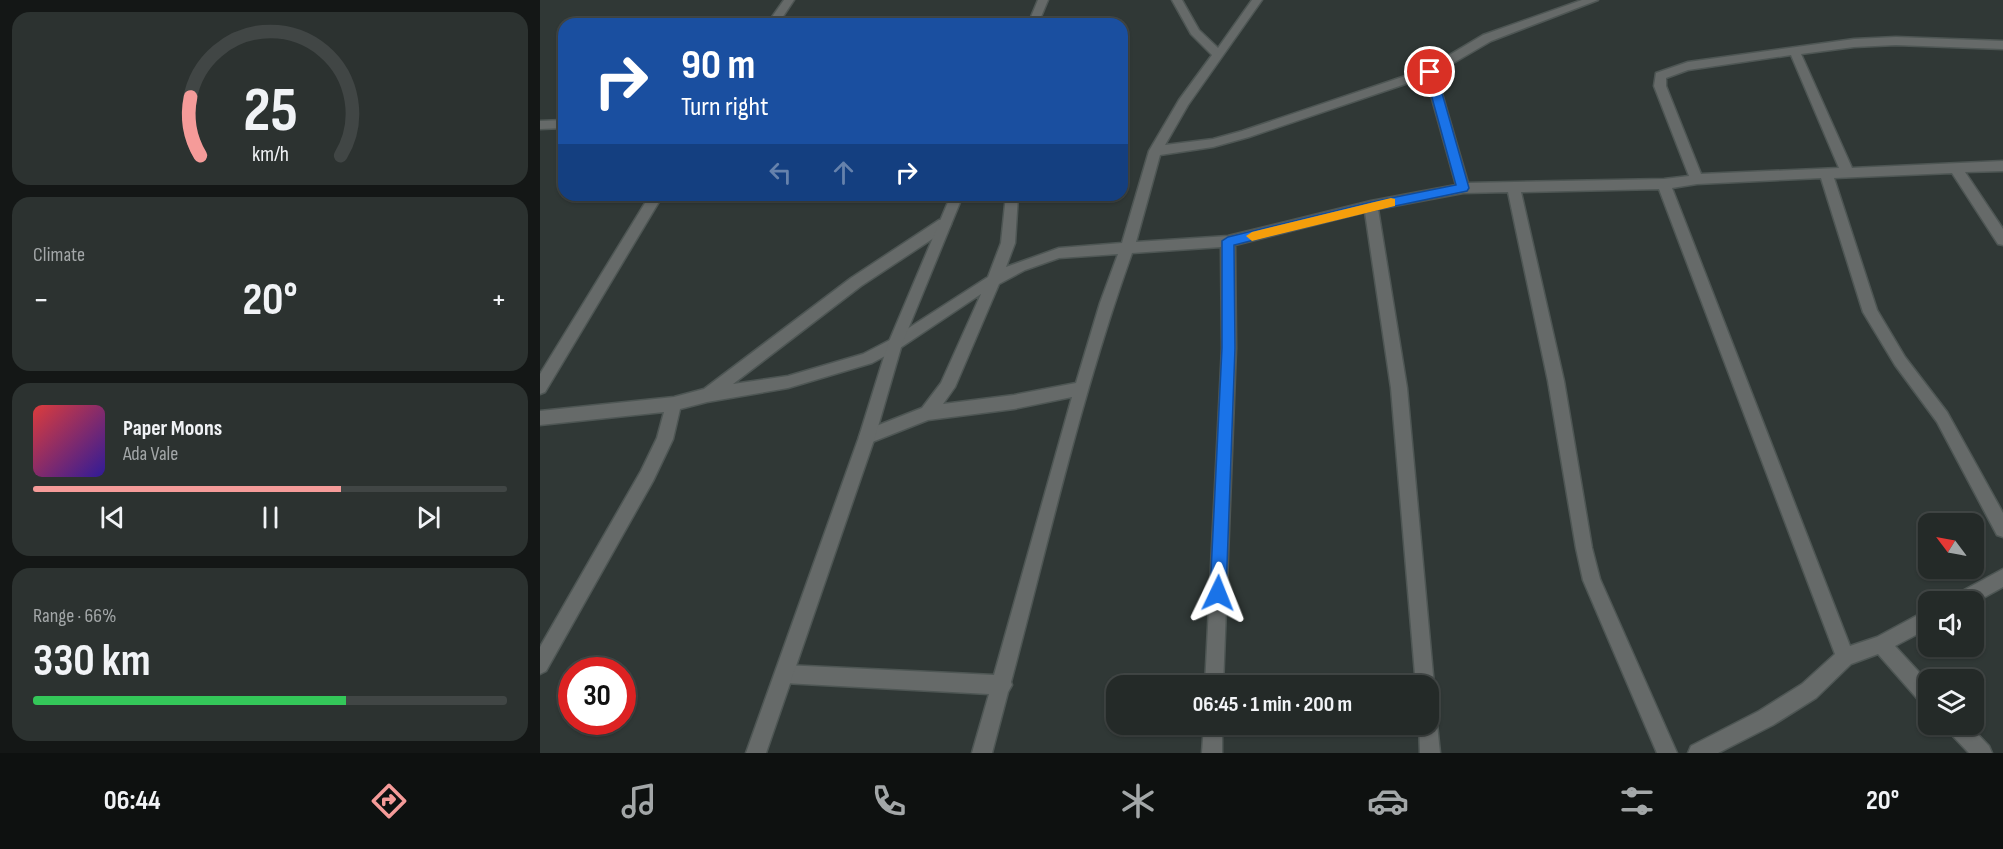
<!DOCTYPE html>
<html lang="en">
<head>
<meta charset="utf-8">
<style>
  body { margin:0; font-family:"Sofia Sans Condensed",sans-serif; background:#2c3230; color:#f1f3f6; height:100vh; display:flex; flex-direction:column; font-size:22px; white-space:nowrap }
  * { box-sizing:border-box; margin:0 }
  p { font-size:20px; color:#a3a7a8 }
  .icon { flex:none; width:33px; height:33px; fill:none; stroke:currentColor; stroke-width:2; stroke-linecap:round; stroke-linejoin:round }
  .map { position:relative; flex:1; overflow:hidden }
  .details { display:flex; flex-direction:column; gap:12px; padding:12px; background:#141716; width:540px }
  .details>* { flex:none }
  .guide { position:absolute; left:18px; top:18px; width:570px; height:183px; border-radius:18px; box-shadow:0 2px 4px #0004,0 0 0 2px #414645; background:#1a4fa0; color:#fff; overflow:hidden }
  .needle { width:39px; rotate:302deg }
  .buttons { position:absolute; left:1378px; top:513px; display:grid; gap:12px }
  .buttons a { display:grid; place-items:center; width:66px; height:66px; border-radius:12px; background:#242a28; box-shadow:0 2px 4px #0004,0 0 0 2px #414645; font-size:30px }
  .speed { position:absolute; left:18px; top:657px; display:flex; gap:12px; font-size:30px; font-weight:700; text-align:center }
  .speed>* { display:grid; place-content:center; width:78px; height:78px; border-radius:50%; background:#242a28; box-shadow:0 2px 4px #0004,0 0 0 2px #414645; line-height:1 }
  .speed .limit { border:9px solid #d22; background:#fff; color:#111 }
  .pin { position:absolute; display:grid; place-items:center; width:51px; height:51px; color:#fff; margin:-26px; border:3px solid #fff; border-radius:50%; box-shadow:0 2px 6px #0007 }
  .me { position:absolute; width:66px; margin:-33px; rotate:2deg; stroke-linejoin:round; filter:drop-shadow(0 0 4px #0008) }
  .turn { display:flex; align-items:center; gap:21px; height:126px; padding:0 24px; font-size:27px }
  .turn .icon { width:78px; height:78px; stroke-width:2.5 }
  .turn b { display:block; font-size:42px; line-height:51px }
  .lanes { display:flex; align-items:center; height:57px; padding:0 24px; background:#0003; justify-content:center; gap:30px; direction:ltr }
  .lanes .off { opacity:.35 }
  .big { font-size:45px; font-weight:700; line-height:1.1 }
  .details .widget { flex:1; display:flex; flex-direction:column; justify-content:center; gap:9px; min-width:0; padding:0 21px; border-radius:18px; background:#2c3230 }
  .details .dial { align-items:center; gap:0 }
  .dial svg { height:156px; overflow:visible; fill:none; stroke:#414645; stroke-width:7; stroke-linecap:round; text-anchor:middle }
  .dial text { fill:#f1f3f6; stroke:none }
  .song { display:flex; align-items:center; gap:18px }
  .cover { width:72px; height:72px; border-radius:9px; background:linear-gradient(135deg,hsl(0 70% 55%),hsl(250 70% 35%)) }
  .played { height:6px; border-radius:3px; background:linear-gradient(90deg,#f59b99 65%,#414645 65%) }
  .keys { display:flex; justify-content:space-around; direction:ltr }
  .heat { display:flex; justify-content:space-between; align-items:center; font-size:33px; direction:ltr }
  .charge { height:9px; border-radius:4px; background:linear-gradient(90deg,#34c759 66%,#414645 0) }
  .trip { position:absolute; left:566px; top:675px; width:333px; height:60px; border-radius:18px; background:#242a28; box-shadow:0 2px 4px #0004,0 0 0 2px #414645; font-weight:700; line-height:60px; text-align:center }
  .tab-bar { display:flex; height:96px; justify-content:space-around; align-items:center; background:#0e1110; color:#a3a7a8 }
  .tab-bar .icon { width:42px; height:42px }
  .tab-bar .on { color:#f59b99 }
  .tab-bar b { font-size:27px; color:#f1f3f6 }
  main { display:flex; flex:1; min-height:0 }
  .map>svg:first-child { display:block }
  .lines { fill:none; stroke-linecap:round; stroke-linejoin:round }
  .minor-casing { stroke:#4e5654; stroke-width:3 }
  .tertiary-casing { stroke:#4e5654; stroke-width:3 }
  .minor { fill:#666a69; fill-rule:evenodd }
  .tertiary { fill:#666a69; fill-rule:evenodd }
  .route { fill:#1a73e8; stroke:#114b97; stroke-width:1.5 }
  .slow { fill:#f59e0b }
</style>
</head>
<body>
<main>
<section class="details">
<div class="widget dial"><svg viewBox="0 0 100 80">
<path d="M14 69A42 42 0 1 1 86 69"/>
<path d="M14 69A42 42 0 0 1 9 39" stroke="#f59b99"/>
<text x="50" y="56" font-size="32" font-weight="700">25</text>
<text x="50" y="72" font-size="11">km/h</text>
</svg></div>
<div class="widget"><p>Climate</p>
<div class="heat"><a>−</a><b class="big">20°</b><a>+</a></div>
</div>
<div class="widget">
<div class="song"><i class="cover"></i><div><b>Paper Moons</b><p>Ada Vale</p></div></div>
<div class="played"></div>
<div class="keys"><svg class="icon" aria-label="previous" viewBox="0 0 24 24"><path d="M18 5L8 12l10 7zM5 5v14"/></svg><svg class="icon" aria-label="pause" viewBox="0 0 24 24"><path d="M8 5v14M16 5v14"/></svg><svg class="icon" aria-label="next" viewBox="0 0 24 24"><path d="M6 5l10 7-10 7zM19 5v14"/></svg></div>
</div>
<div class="widget"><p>Range · 66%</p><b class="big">330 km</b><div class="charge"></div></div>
</section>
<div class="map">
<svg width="1463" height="753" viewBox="0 0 1463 753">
  <rect width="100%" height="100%" fill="#303836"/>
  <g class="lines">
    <defs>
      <g id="minor">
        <polygon points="244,0 254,0 238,24 227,24"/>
        <path d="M632 0H642L659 30 678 48 712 0H722L648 105 625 145 673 139 702 131 886 69 943 35 1042 0H1058L951 41 896 73 928 183 1124 179 1149 176 1114 86 1116 73 1148 62 1314 39 1356 37 1463 41V49L1356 45 1314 47 1261 54 1312 168 1463 161V171L1425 172 1463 229V245L1458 244 1412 173 1294 178 1337 310 1365 357 1407 412 1463 513V537L1457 535 1397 422 1355 365 1323 312 1281 178 1157 184 1132 188 1310 646 1337 637 1389 609V628L1355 646 1389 683V706L1382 704 1338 654 1311 664 1276 698 1233 725 1178 753H1148L1151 746 1219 711 1262 684 1295 654 1119 189 981 192 1024 381 1052 548 1060 579 1137 753H1117L1043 580 1036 548 1008 381 968 192 923 193 838 209 867 388 894 686 892 693 888 694V686H876L851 388 825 212 695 245 696 348 683 686H665L682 348 681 247 592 253C542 392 509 539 471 682L472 685 468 692 452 753H432L449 694 244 683 238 680 235 674 238 668 244 665 454 675 532 397 474 409 388 420 327 444 321 442 319 437 321 432 382 408 401 383 441 294 360 348 332 363 248 388 167 402 140 409 133 439 113 481 6 671 0 674V647L101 471 117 438 124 412 0 425V411L134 397 164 389 311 278 399 220H409L411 224 409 228 321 286 193 384 248 376 323 354 350 340 448 277 461 243 466 195H478L475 243 466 267 519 248 582 243 609 151 639 100 672 55 651 34ZM1251 55 1299 168 1161 174 1126 86V78L1148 70ZM886 77 916 185 831 201 688 236 596 242 620 155 673 147 709 137ZM578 254 560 303 536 383 474 395 403 404 415 387 459 284 485 270 519 258Z"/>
        <polygon points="24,120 24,128 0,129 0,121"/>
        <polygon points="110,195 123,195 5,392 0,394 0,374"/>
        <polygon points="1463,569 1463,587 1434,603 1434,602 1410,602 1413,596"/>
        <polygon points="888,715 895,717 897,724 900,753 880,753 879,724 888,724"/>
        <polygon points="664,724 682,724 682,753 662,753"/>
        <polygon points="1406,724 1428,724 1449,746 1452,753 1429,753 1408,731"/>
      </g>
      <g id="tertiary">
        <polygon points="498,0 508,0 498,24 488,24"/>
        <polygon points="411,195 423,195 362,344 335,437 226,753 206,753 319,437 348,344"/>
      </g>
    </defs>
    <!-- minor casing -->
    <use href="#minor" class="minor-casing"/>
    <!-- tertiary casing -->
    <use href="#tertiary" class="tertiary-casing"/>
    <!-- minor -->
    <use href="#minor" class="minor"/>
    <!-- tertiary -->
    <use href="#tertiary" class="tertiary"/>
  </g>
  <!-- route -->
  <polygon class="route" points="890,69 896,72 929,188 927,191 831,211 694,245 695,348 686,593 684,598 678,601 673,598 670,593 682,348 682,241 688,237 831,202 916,185 885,72"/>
  <!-- slow -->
  <polygon class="slow" points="851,198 855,199 855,206 712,241 706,236 712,232"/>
</svg>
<div class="buttons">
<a><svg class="needle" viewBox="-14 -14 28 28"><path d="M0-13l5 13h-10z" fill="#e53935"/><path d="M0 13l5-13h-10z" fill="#a3a7a8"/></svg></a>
<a><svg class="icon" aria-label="sound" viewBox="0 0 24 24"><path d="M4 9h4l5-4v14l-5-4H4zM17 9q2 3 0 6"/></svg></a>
<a><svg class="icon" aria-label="layers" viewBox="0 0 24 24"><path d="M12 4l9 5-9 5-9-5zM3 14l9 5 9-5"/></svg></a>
</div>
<div class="speed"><div class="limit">30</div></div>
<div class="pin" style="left:890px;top:72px;background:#d93025"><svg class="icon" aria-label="arrive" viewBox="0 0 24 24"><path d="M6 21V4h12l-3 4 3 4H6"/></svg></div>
<svg class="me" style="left:678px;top:593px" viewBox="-20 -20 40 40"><path d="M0-17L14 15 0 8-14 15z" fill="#1a73e8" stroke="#fff" stroke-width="4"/></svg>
<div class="trip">06:45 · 1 min · 200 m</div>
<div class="guide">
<div class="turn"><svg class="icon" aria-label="right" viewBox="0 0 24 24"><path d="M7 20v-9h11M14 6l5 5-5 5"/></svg><div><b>90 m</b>Turn right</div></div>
<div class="lanes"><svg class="icon off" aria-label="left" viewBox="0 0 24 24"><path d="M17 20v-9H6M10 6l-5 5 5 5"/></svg><svg class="icon off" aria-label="ahead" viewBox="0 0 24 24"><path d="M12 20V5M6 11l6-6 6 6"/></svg><svg class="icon" aria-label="right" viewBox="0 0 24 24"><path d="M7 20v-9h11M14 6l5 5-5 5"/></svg></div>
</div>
</div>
</main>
<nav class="tab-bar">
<b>06:44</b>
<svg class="icon on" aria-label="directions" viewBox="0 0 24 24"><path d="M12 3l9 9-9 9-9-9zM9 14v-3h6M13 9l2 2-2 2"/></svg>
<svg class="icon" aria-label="music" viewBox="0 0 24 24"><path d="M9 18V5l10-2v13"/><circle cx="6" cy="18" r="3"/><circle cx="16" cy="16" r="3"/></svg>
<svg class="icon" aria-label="phone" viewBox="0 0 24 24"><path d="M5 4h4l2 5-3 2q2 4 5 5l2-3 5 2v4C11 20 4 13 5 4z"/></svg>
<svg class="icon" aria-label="climate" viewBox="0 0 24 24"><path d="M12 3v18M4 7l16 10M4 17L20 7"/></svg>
<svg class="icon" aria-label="car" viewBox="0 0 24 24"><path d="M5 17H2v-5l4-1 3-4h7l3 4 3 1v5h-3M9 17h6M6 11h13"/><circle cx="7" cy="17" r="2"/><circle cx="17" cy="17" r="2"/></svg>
<svg class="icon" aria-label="filters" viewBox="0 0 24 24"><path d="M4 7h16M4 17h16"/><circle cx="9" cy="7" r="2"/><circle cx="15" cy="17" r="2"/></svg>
<b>20°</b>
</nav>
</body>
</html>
